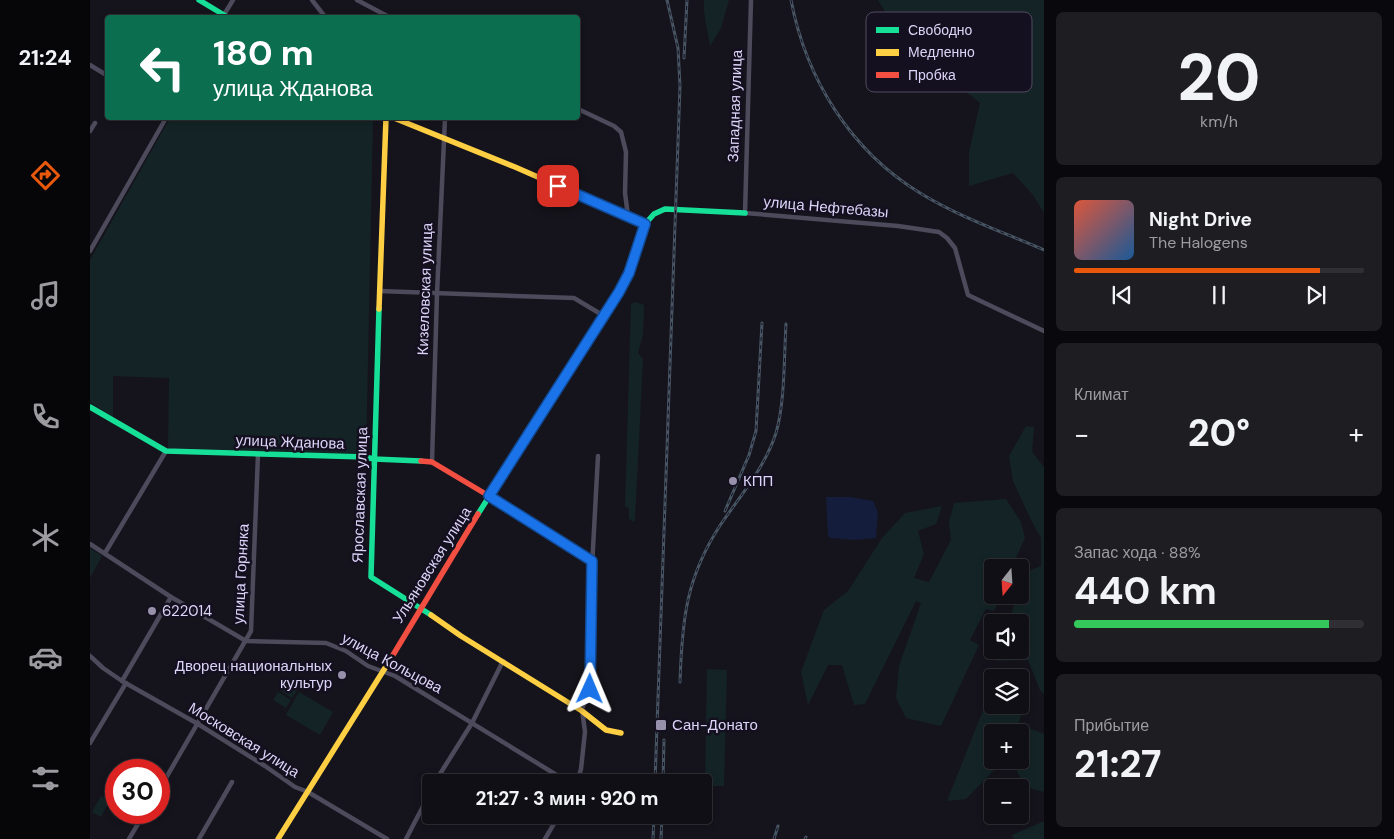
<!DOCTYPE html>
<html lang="ru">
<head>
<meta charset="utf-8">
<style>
  body { margin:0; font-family:"DM Sans",sans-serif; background:#1e1d22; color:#f1f3f6; height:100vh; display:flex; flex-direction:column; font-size:19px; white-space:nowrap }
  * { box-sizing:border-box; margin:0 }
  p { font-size:16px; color:#9c9ca0 }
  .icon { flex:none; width:28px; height:28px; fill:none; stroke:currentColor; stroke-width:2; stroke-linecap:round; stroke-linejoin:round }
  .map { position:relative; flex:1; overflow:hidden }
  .details { display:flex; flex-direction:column; gap:12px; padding:12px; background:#09080c; width:350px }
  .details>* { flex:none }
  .guide { position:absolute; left:15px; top:15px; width:475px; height:105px; border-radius:5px; box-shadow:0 2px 8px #0003,0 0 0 1px #302f34; background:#0b6e4f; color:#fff; overflow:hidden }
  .needle { width:32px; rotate:197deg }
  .controls { position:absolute; left:894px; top:559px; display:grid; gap:10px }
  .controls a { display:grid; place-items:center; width:45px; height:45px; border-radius:5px; background:#100f15; box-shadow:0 2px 8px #0003,0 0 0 1px #302f34; font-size:25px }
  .speed { position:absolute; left:15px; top:759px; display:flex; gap:10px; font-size:25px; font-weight:700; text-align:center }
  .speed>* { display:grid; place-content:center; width:65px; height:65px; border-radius:50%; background:#100f15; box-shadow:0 2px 8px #0003,0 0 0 1px #302f34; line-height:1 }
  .speed .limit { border:8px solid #d22; background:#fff; color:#111 }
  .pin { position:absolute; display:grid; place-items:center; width:42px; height:42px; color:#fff; margin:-21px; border-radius:10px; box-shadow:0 2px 8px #0006 }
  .me { position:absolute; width:55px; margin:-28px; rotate:1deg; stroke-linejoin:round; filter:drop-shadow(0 0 4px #0008) }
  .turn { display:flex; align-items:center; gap:18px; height:105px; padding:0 25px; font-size:22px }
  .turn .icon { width:65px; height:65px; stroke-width:2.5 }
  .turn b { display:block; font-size:35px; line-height:42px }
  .big { font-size:38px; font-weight:700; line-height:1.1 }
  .details .card { flex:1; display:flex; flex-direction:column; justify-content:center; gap:8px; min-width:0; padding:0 18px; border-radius:8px; background:#1e1d22 }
  .details .dial { align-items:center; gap:0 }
  .dial b { font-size:65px; line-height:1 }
  .song { display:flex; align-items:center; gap:15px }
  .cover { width:60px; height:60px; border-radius:8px; background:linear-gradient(135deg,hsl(10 70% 55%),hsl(210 70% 35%)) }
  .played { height:5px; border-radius:2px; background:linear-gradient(90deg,#ea580c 85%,#302f34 85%) }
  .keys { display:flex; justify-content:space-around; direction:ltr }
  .heat { display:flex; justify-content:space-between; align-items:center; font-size:28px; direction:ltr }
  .charge { height:8px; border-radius:4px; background:linear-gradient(90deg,#34c759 88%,#302f34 0) }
  .trip { position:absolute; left:332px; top:774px; width:290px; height:50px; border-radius:5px; background:#100f15; box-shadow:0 2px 8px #0003,0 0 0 1px #302f34; font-weight:700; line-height:50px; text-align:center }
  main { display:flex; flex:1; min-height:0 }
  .tabs { display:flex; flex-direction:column; width:90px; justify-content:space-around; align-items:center; background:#060608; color:#9c9ca0 }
  .tabs .icon { width:35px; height:35px }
  .tabs .active { color:#ea580c }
  .tabs b { font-size:22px; color:#f1f3f6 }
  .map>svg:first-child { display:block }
  .green { fill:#142426 }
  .water { fill:#141d3c }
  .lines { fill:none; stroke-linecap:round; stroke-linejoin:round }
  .street { stroke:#4c4a5b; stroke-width:4.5 }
  .fast { stroke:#16e098; stroke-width:5.5 }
  .slow { stroke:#ffcf43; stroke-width:5.5 }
  .jam { stroke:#f24e42; stroke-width:5.5 }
  .rail-casing { stroke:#475563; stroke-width:3 }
  .rail { stroke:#14101f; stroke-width:1; stroke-dasharray:4; stroke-linecap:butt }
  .route-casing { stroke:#114b97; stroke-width:12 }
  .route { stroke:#1a73e8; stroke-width:9 }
  .poi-dot { fill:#9791ac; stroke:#14101f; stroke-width:2 }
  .labels { text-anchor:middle; stroke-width:5; stroke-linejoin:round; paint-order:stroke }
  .street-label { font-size:15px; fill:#ddd4f9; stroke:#14101f }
  .poi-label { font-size:15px; fill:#ddd4f9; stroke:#14101f; text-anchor:start }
  .key { fill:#14101f; stroke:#504b60; stroke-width:1 }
  .key-label { font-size:14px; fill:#ddd4f9 }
</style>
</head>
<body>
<main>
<nav class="tabs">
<b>21:24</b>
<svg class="icon active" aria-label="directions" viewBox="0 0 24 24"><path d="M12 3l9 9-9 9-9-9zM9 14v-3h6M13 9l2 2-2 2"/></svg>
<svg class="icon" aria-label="music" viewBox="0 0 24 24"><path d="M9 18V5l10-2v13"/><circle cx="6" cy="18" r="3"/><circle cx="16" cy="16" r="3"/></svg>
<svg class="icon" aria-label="phone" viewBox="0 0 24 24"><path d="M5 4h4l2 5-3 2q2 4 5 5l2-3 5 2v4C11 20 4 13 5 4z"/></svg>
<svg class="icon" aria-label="climate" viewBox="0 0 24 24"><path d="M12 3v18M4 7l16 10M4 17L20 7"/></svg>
<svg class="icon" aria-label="car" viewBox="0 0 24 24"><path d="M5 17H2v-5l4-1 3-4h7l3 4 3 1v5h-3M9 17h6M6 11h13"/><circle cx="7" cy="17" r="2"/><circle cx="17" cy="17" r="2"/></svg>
<svg class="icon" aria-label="filters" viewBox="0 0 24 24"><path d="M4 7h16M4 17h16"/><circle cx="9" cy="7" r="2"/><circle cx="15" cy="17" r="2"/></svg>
</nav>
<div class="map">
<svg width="954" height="839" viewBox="0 0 954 839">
  <rect width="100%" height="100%" fill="#15141c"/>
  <!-- green -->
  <g class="green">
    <path d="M614 0H639L631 28 620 46C618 30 613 17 614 0Z"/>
    <polygon points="788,0 954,0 954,213 943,195 923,173 879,186 879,152 890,103 869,86 878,70 855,52 834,58 807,31"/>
    <polygon points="80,118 283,118 276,455 78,448 79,378 23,376 23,417 0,402 0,260"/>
    <polygon points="545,302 554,305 553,334 548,353 553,359 545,520 543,522 541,519 539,520 539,508 535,507 541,304"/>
    <polygon points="936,426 944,427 942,452 954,467 954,694 950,690 938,660 907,661 910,650 930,650 930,622 919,622 927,595 930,595 930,587 935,572 951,566 951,538 942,522 923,481 919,456"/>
    <polygon points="916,499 931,522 935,538 922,567 902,568 902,595 911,595 904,611 896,609 880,640 889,645 851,726 816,718 806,698 809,666 831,603 826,601 775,704 764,705 752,665 738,665 718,705 711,672 734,610 758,591 792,538 815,513 852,506 846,524 828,531 834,554 824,578 839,582 861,540 859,522 864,503"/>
    <polygon points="0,548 12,556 0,578"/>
    <polygon points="617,669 637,670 634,786 615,786"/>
    <polygon points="193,683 207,691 202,698 189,690"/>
    <polygon points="901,690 902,691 902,705 926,705 932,712 926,732 902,732 902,760 914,760 876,799 857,801"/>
    <polygon points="188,692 201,700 196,708 183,700"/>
    <polygon points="209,692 243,712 230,735 196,715"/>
    <polygon points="939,728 954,734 954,792 935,787 926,769"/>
    <polygon points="11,796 20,800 11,817 2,812"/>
    <polygon points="954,821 954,839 924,839 922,835"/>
  </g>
  <!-- water -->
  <polygon class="water" points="736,497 760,497 783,501 788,512 786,538 765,540 741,538 738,536"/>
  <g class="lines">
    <!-- street -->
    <g class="street">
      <polyline points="222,0 236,18"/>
      <polyline points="267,0 301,18"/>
      <polyline points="661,0 655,213 808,226 849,232 857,238 865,248 878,295 954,331"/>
      <polyline points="132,18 143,0"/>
      <polyline points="0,65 18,76"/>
      <polyline points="488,109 524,126 531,132 536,152 535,193 538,216"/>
      <polyline points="0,131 5,123"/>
      <polyline points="0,251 76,118"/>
      <polyline points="289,291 484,298 514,316"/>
      <polyline points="342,462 347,294 355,118"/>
      <polyline points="399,496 502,561"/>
      <polyline points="0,544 81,597 156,641 236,643 256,651 278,666 305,676 478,782"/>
      <polyline points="15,553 76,451"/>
      <polyline points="0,656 13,668 32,681 108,724 175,766 205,787 218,792 297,839"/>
      <polyline points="32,681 81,597"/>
      <polyline points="0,743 36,683"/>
      <polyline points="345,782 382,723 413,661"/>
      <polyline points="487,782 491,769 495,732 492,709 500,689 500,604 508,456"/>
      <polyline points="69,790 161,631 168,454"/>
      <polyline points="39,839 55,812"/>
      <polyline points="109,839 142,782"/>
      <polyline points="316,839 341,791"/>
      <polyline points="455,839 469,815"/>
    </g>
    <!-- fast -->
    <g class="fast">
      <polyline points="109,0 139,18"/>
      <polyline points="289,309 281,577 341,615"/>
      <polyline points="0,407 76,451 275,457 284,459 331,461"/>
      <polyline points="388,514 529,292 539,273 555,224 564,214 575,209 655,213"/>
    </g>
    <!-- slow -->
    <g class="slow">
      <polyline points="304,118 425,167 555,224"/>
      <polyline points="289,309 296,118"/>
      <polyline points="341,615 371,636 492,711 516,730 531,733"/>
      <polyline points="188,839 300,660"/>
    </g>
    <!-- jam -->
    <g class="jam">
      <polyline points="331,461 342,462 399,496"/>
      <polyline points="300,660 388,514"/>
    </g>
    <defs>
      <g id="rail">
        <path d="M701 0C716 79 761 151 830 193 869 217 913 232 954 250"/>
        <polyline points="594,58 597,0"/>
        <polyline points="635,511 659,455 666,431 672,323"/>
        <path d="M590 682C592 620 596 577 631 524 651 495 675 467 686 433 695 403 694 356 696 324"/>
        <polyline points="565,782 590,86 588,48 577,0"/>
        <polyline points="573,782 574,740"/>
        <polyline points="563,839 564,815"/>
        <polyline points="571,839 572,815"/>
        <polyline points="684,839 688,826"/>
        <polyline points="715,839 716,837"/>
      </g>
    </defs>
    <!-- rail casing -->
    <use href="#rail" class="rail-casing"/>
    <!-- rail -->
    <use href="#rail" class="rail"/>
  </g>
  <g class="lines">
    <defs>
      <polyline id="route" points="468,186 555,224 539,273 529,292 399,496 502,561 500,689"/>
    </defs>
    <!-- route casing -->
    <use href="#route" class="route-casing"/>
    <!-- route -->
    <use href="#route" class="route"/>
  </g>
  <!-- markers -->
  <g class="poi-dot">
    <circle cx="643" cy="481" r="5"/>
    <circle cx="62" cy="611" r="5"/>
    <circle cx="252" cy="675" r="5"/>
    <rect x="565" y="719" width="12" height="12" rx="2.5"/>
  </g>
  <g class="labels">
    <!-- street labels -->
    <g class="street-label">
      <text transform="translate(645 106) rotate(-88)" y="5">Западная улица</text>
      <text transform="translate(736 207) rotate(5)" y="5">улица Нефтебазы</text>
      <text transform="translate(335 289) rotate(-88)" y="5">Кизеловская улица</text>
      <text transform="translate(200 442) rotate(2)" y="5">улица Жданова</text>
      <text transform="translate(270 495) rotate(-88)" y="5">Ярославская улица</text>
      <text transform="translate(342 565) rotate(-58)" y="5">Ульяновская улица</text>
      <text transform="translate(151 574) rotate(-87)" y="5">улица Горняка</text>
      <text transform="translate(302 663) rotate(28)" y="5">улица Кольцова</text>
      <text transform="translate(154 740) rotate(32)" y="5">Московская улица</text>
    </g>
    <!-- poi labels -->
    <g class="poi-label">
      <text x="653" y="486">КПП</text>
      <text x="72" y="616">622014</text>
      <text x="242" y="671" text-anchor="end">Дворец национальных<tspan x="242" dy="17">культур</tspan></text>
      <text x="582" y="730">Сан-Донато</text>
    </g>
  </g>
  <!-- legend -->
  <rect x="776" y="12" width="166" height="80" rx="8" class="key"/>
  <rect x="786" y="27" width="23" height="6" fill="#16e098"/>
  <rect x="786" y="49" width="23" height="7" fill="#ffcf43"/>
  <rect x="786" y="72" width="23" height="6" fill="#f24e42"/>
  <g class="key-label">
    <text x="818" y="35">Свободно</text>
    <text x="818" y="57">Медленно</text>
    <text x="818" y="80">Пробка</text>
  </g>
</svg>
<div class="controls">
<a><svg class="needle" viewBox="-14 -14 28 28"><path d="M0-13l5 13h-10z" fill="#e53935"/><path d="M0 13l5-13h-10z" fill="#9c9ca0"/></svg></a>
<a><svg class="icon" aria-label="sound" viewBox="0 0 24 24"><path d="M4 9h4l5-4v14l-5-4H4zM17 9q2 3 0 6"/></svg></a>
<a><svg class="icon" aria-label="layers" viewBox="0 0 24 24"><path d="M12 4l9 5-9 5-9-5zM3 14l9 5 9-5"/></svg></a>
<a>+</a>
<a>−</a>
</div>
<div class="speed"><div class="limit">30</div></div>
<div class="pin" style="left:468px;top:186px;background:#d93025"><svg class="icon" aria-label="arrive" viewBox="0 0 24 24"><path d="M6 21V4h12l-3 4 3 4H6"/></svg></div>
<svg class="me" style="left:500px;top:689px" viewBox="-20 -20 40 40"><path d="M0-17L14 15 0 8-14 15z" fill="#1a73e8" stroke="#fff" stroke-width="4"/></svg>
<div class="trip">21:27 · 3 мин · 920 m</div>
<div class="guide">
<div class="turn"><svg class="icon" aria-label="left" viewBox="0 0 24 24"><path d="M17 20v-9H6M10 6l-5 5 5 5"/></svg><div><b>180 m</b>улица Жданова</div></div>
</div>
</div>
<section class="details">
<div class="card dial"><b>20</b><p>km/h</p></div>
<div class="card">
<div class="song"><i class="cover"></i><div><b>Night Drive</b><p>The Halogens</p></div></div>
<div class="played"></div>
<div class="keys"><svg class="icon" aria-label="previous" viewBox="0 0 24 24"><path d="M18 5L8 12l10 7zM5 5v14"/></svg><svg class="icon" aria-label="pause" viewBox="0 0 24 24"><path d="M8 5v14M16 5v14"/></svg><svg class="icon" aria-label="next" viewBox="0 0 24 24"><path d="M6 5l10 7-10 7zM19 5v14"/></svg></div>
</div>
<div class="card"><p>Климат</p>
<div class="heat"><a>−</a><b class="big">20°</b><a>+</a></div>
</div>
<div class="card"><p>Запас хода · 88%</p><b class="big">440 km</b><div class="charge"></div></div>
<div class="card"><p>Прибытие</p><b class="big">21:27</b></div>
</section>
</main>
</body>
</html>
